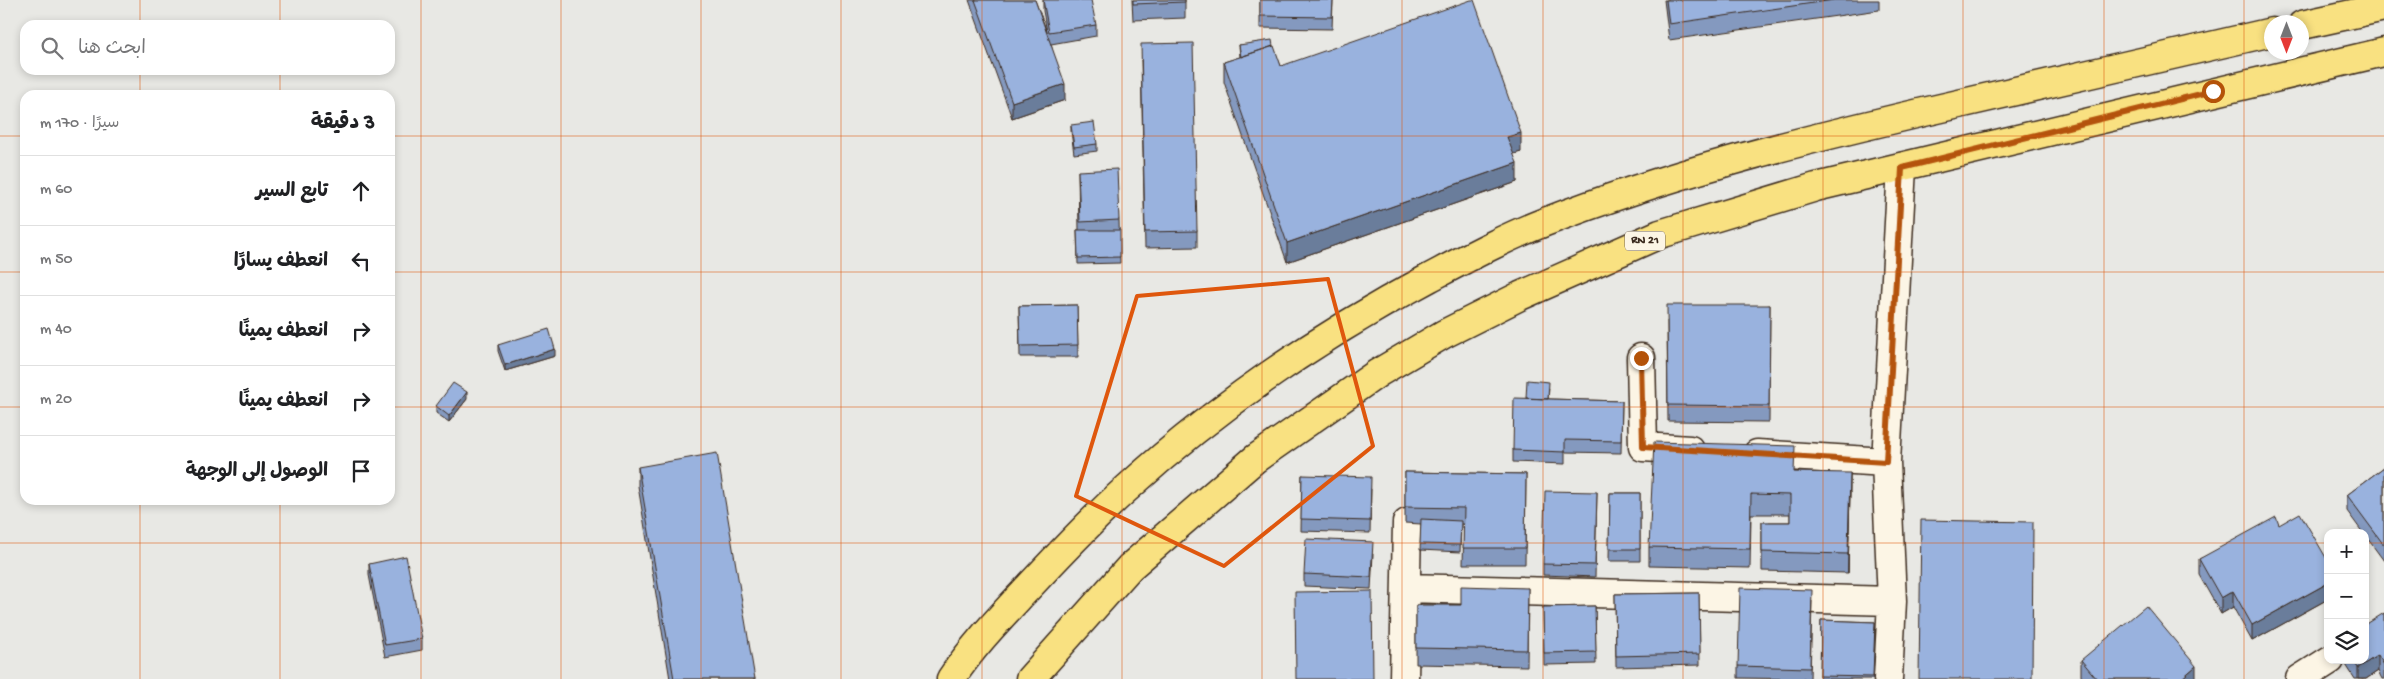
<!DOCTYPE html>
<html lang="ar">
<head>
<meta charset="utf-8">
<style>
	:root { --surface:#fff; --page:#f2f2f2; --text:#202124; --muted:#757577; --line:#e0e0e0 }
	body { margin:0; font-family:"Gochi Hand","Playpen Sans Arabic",sans-serif; background:var(--page); color:var(--text); direction:rtl }
	.controls { position:absolute; right:15px; bottom:15px; display:grid; overflow:hidden; border-radius:10px; box-shadow:0 2px 8px #0003 }
	.controls button { width:45px; height:45px; display:grid; place-items:center; padding:0; border:0; border-bottom:1px solid var(--line); background:var(--surface); color:var(--text); font:25px sans-serif }
	.compass { position:absolute; left:2264px; top:15px; width:45px; height:45px; border-radius:50%; background:var(--surface); box-shadow:0 2px 8px #0003; rotate:180deg }
	.stop { position:absolute; width:15px; height:15px; margin:-11px; border:4px solid #b45309; border-radius:50%; background:#fff }
	.stop.end { background:#b45309; border-color:#fff; box-shadow:0 1px 5px #0008 }
	.list { margin:0; padding:0; list-style:none }
	h2 { display:flex; justify-content:space-between; align-items:center; height:65px; margin:0; padding:0 20px; font-size:21px }
	h2 small { font-size:16px; font-weight:400; color:var(--muted) }
	.list li { display:grid; grid-template-columns:32px 1fr auto; gap:15px; align-items:center; box-sizing:border-box; height:70px; padding:0 20px; border-top:1px solid var(--line) }
	.list b { display:block; font-size:19px; white-space:nowrap }
	.list em { font-size:16px; font-style:normal; color:var(--muted) }
	.icon { flex:none; width:28px; height:28px; fill:none; stroke:currentColor; stroke-width:2; stroke-linecap:round; stroke-linejoin:round }
	.map { position:relative; flex:none; width:2384px; height:679px; overflow:hidden; direction:ltr }
	.search { position:absolute; background:var(--surface); box-shadow:0 2px 8px #0003; left:20px; top:20px; width:375px; height:55px; display:flex; align-items:center; gap:12px; box-sizing:border-box; padding:0 18px; border-radius:15px; color:var(--muted); font-size:19px }
	.panel { position:absolute; background:var(--surface); box-shadow:0 2px 8px #0003; left:20px; top:90px; width:375px; height:415px; border-radius:15px; direction:rtl }
	.map>svg:first-child { display:block }
	.lines { fill:none; stroke-linecap:round; stroke-linejoin:round }
	.street-casing { stroke:#3b2a1e; stroke-width:31 }
	.primary-casing { stroke:#3b2a1e; stroke-width:31 }
	.street { stroke:#fcf5e5; stroke-width:28 }
	.primary { stroke:#f9e181; stroke-width:28 }
	.wall { fill:#8499bf; stroke:#3b2a1e }
	.shaded-wall { fill:#6b7d9b; stroke:#3b2a1e }
	.building { fill:#99b2de; stroke:#3b2a1e }
	.route { stroke:#b45309; stroke-width:6 }
	.marked { fill:none; stroke:#df570d; stroke-width:4; stroke-linejoin:round }
	.grid { fill:none; stroke:#df570d; stroke-width:1; stroke-opacity:0.55 }
	.labels { text-anchor:middle; dominant-baseline:central; stroke-width:4.5; stroke-linejoin:round; paint-order:stroke }
	.shield { fill:#fcf5e5; stroke:#75675a; stroke-width:1 }
	.shield-label { font-size:12px; font-weight:bold; fill:#3b2a1e }
</style>
</head>
<body>
<div class="map">
<svg width="2384" height="679" viewBox="0 0 2384 679">
	<rect width="100%" height="100%" fill="#e8e8e4"/>
	<filter id="ink" filterUnits="userSpaceOnUse"><feTurbulence type="fractalNoise" baseFrequency=".02" numOctaves="2"/><feDisplacementMap in="SourceGraphic" scale="10" xChannelSelector="R" yChannelSelector="G"/><feConvolveMatrix kernelMatrix="1 2 1 2 8 2 1 2 1" color-interpolation-filters="sRGB"/></filter>
	<g filter="url(#ink)">
		<g class="lines">
			<defs>
				<path id="street" d="M1641 358 1643 447 1690 450
					M1757 454 1886 462
					M1406 588 1892 601
					M1404 679 1407 523
					M1888 679 1892 601 1886 462 1902 167
					M2300 679 2330 660"/>
				<path id="primary" d="M2302 25 2384 7
					M951 679C972 647 998 620 1024 592 1057 557 1089 522 1125 490 1217 406 1320 336 1429 278 1467 258 1506 237 1545 222 1668 174 1796 142 1924 112 2040 85 2156 59 2272 32
					M1030 679 1130 567 1255 459 1378 373 1444 334 1520 296 1660 234 1816 187 2384 52"/>
			</defs>
			<use href="#street" class="street-casing"/>
			<use href="#primary" class="primary-casing"/>
			<use href="#street" class="street"/>
			<use href="#primary" class="primary"/>
		</g>
		<path class="wall" d="M969 0H1035L1047 32 1043 11V0L1096 25V36L1051 44 1065 100 1012 118Z
			M1132 0H1185V18L1133 20Z
			M1260 0H1333L1332 29 1260 28Z
			M1664 0H1879V10L1669 40Z
			M1239 45 1273 46 1281 66 1521 152 1513 154 1517 182 1287 262 1224 82V62L1240 57Z
			M1141 60 1197 231V247L1145 248Z
			M1071 125 1097 144V151L1074 154 1071 131Z
			M1078 171 1119 220 1120 263 1078 264 1077 230H1079Z
			M1077 305 1078 357H1020L1019 306Z
			M1770 305 1769 422 1668 421 1667 321Z
			M498 345 555 356 505 371 498 351Z
			M1549 388 1548 399 1622 401 1621 453 1565 452V464L1513 462V450L1526 399Z
			M467 399 449 422 436 413V406Z
			M638 467 755 679H670L638 486Z
			M2384 467V561L2365 535V533H2363L2347 511V495Z
			M1405 472 1526 474 1525 564H1463L1464 524H1461L1460 552 1420 550 1421 524 1405 523Z
			M1795 472 1850 492 1848 573 1762 571V522H1790V514H1751L1750 568 1649 566V547Z
			M1302 475 1371 489 1370 533 1301 531Z
			M1597 492 1595 577 1543 575V564Z
			M1610 493H1640V561H1609Z
			M2279 525 2328 561V599L2252 641 2233 607 2221 614 2199 575V559Z
			M1373 554 1371 589 1304 586V574Z
			M369 564 422 639V650L385 657 369 575Z
			M1528 588 1527 666 1416 664V605H1461Z
			M1699 593 1700 665 1616 667 1615 594Z
			M1812 601 1810 679 1738 678V666Z
			M1595 606 1596 664 1544 665 1543 607Z
			M2384 613V679H2382L2378 671 2366 679H2355L2343 660H2365Z
			M1821 620 1875 622 1873 679H1820Z
			M2081 660 2196 679H2084L2081 676Z"/>
		<path class="shaded-wall" d="M1065 84V100L1012 118V102Z
			M1521 133V152L1507 156V137Z
			M1517 163V182L1287 262V243Z
			M555 349V356L505 371V365Z
			M467 392V399L449 422V416Z
			M1850 473V492L1848 573V554Z
			M2328 583V599L2252 641V625Z
			M2233 591V607L2221 614V598Z
			M2378 655V671L2366 679H2358V668Z
			M2196 666V679H2181Z"/>
		<path class="building" d="M975 0H1035L1065 84 1012 102Z
			M1043 0H1091L1096 25 1049 32Z
			M1133 0H1185V2L1133 4Z
			M1260 0H1333L1332 17 1260 16Z
			M1471 0H1474L1521 133 1507 137 1517 163 1287 243 1224 62 1274 46 1281 66Z
			M1666 0H1834L1669 24Z
			M1272 40 1273 46 1241 57 1239 45Z
			M1193 43 1197 231 1145 232 1141 44Z
			M1094 122 1097 144 1074 147 1071 125Z
			M1117 169 1119 220 1080 222 1078 171Z
			M1077 230H1120V257L1078 258Z
			M1077 305 1078 345 1020 346 1019 306Z
			M1667 305H1770L1769 406 1668 405Z
			M549 329 555 349 505 365 498 345Z
			M1527 380 1549 382 1548 399 1526 398Z
			M453 383 467 392 449 416 436 406Z
			M1514 398 1622 401 1621 441 1565 440V452L1513 450Z
			M1654 442 1795 446 1794 472 1850 473 1848 554 1762 552V522H1790V495L1751 494 1750 549 1649 547Z
			M717 453 755 679H674L638 467Z
			M2384 467V545L2347 495Z
			M1405 472 1526 474 1525 548H1463L1464 508 1405 507Z
			M1302 475 1371 477 1370 521 1301 519Z
			M1545 491 1597 492 1595 565 1543 564Z
			M1610 493H1640V549H1609Z
			M2300 513 2328 561V583L2252 625 2233 591 2221 598 2199 559 2276 517 2279 525Z
			M1421 519 1461 521 1460 545 1420 544Z
			M1921 520 2033 522 2032 679H1919Z
			M1306 539 1373 542 1371 577 1304 574Z
			M406 556 422 639 385 645 369 564Z
			M1461 586 1528 588 1527 650 1416 648V605H1461Z
			M1740 588 1812 590 1810 668 1738 666Z
			M1372 591 1373 679H1296L1295 592Z
			M1699 593 1700 654 1616 656 1615 594Z
			M1595 606 1596 652 1544 653 1543 607Z
			M2146 606 2196 666 2181 679H2097L2081 660Z
			M2384 613V665L2378 655 2358 668 2353 660H2365V625Z
			M1821 620 1875 622 1873 677 1820 676Z"/>
	</g>
	<g class="lines" filter="url(#ink)">
		<path class="route" d="M1641 358 1643 447 1886 462 1902 168 2213 91"/>
	</g>
	<path class="marked" d="M1328 279 1373 446 1224 566 1076 496 1137 296Z"/>
	<path class="grid" d="M140 0V25M280 0V25M421 0V679M561 0V679M701 0V679M841 0V679M982 0V679M1122 0V679M1262 0V679M1402 0V679M1543 0V679M1683 0V679M1823 0V679M1963 0V679M2104 0V679M2244 0V679M140 70V95M280 70V95M0 136H25M390 136H2384M0 272H25M390 272H2384M0 407H25M390 407H2384M140 500V679M280 500V679M0 543H2328M2365 543H2384"/>
	<g class="labels">
		<rect class="shield" x="1625" y="231.5" width="40" height="19" rx="4"/>
		<g class="shield-label">
			<text x="1645" y="241">RN 21</text>
		</g>
	</g>
</svg>
<div class="controls">
<button>+</button>
<button>−</button>
<button><svg class="icon" aria-label="layers" viewBox="0 0 24 24"><path d="M12 4l9 5-9 5-9-5zM3 14l9 5 9-5"/></svg></button>
</div>
<svg class="compass" viewBox="-18 -18 36 36"><path d="M0-13l5 13h-10z" fill="#e53935"/><path d="M0 13l5-13h-10z" fill="#757577"/></svg>
<div class="stop" style="left:2213px;top:91px"></div>
<div class="stop end" style="left:1641px;top:358px"></div>
<div class="search"><svg class="icon" aria-label="search" viewBox="0 0 24 24"><circle cx="10" cy="10" r="6"/><path d="M15 15l6 6"/></svg>ابحث هنا</div>
<section class="panel">
<h2>3 دقيقة<small>سيرًا · 170 m</small></h2>
<ul class="list">
<li><svg class="icon" aria-label="ahead" viewBox="0 0 24 24"><path d="M12 20V5M6 11l6-6 6 6"/></svg><div><b>تابع السير</b></div><em>60 m</em></li>
<li><svg class="icon" aria-label="left" viewBox="0 0 24 24"><path d="M17 20v-9H6M10 6l-5 5 5 5"/></svg><div><b>انعطف يسارًا</b></div><em>50 m</em></li>
<li><svg class="icon" aria-label="right" viewBox="0 0 24 24"><path d="M7 20v-9h11M14 6l5 5-5 5"/></svg><div><b>انعطف يمينًا</b></div><em>40 m</em></li>
<li><svg class="icon" aria-label="right" viewBox="0 0 24 24"><path d="M7 20v-9h11M14 6l5 5-5 5"/></svg><div><b>انعطف يمينًا</b></div><em>20 m</em></li>
<li><svg class="icon" aria-label="arrive" viewBox="0 0 24 24"><path d="M6 21V4h12l-3 4 3 4H6"/></svg><div><b>الوصول إلى الوجهة</b></div></li>
</ul>
</section>
</div>
</body>
</html>
